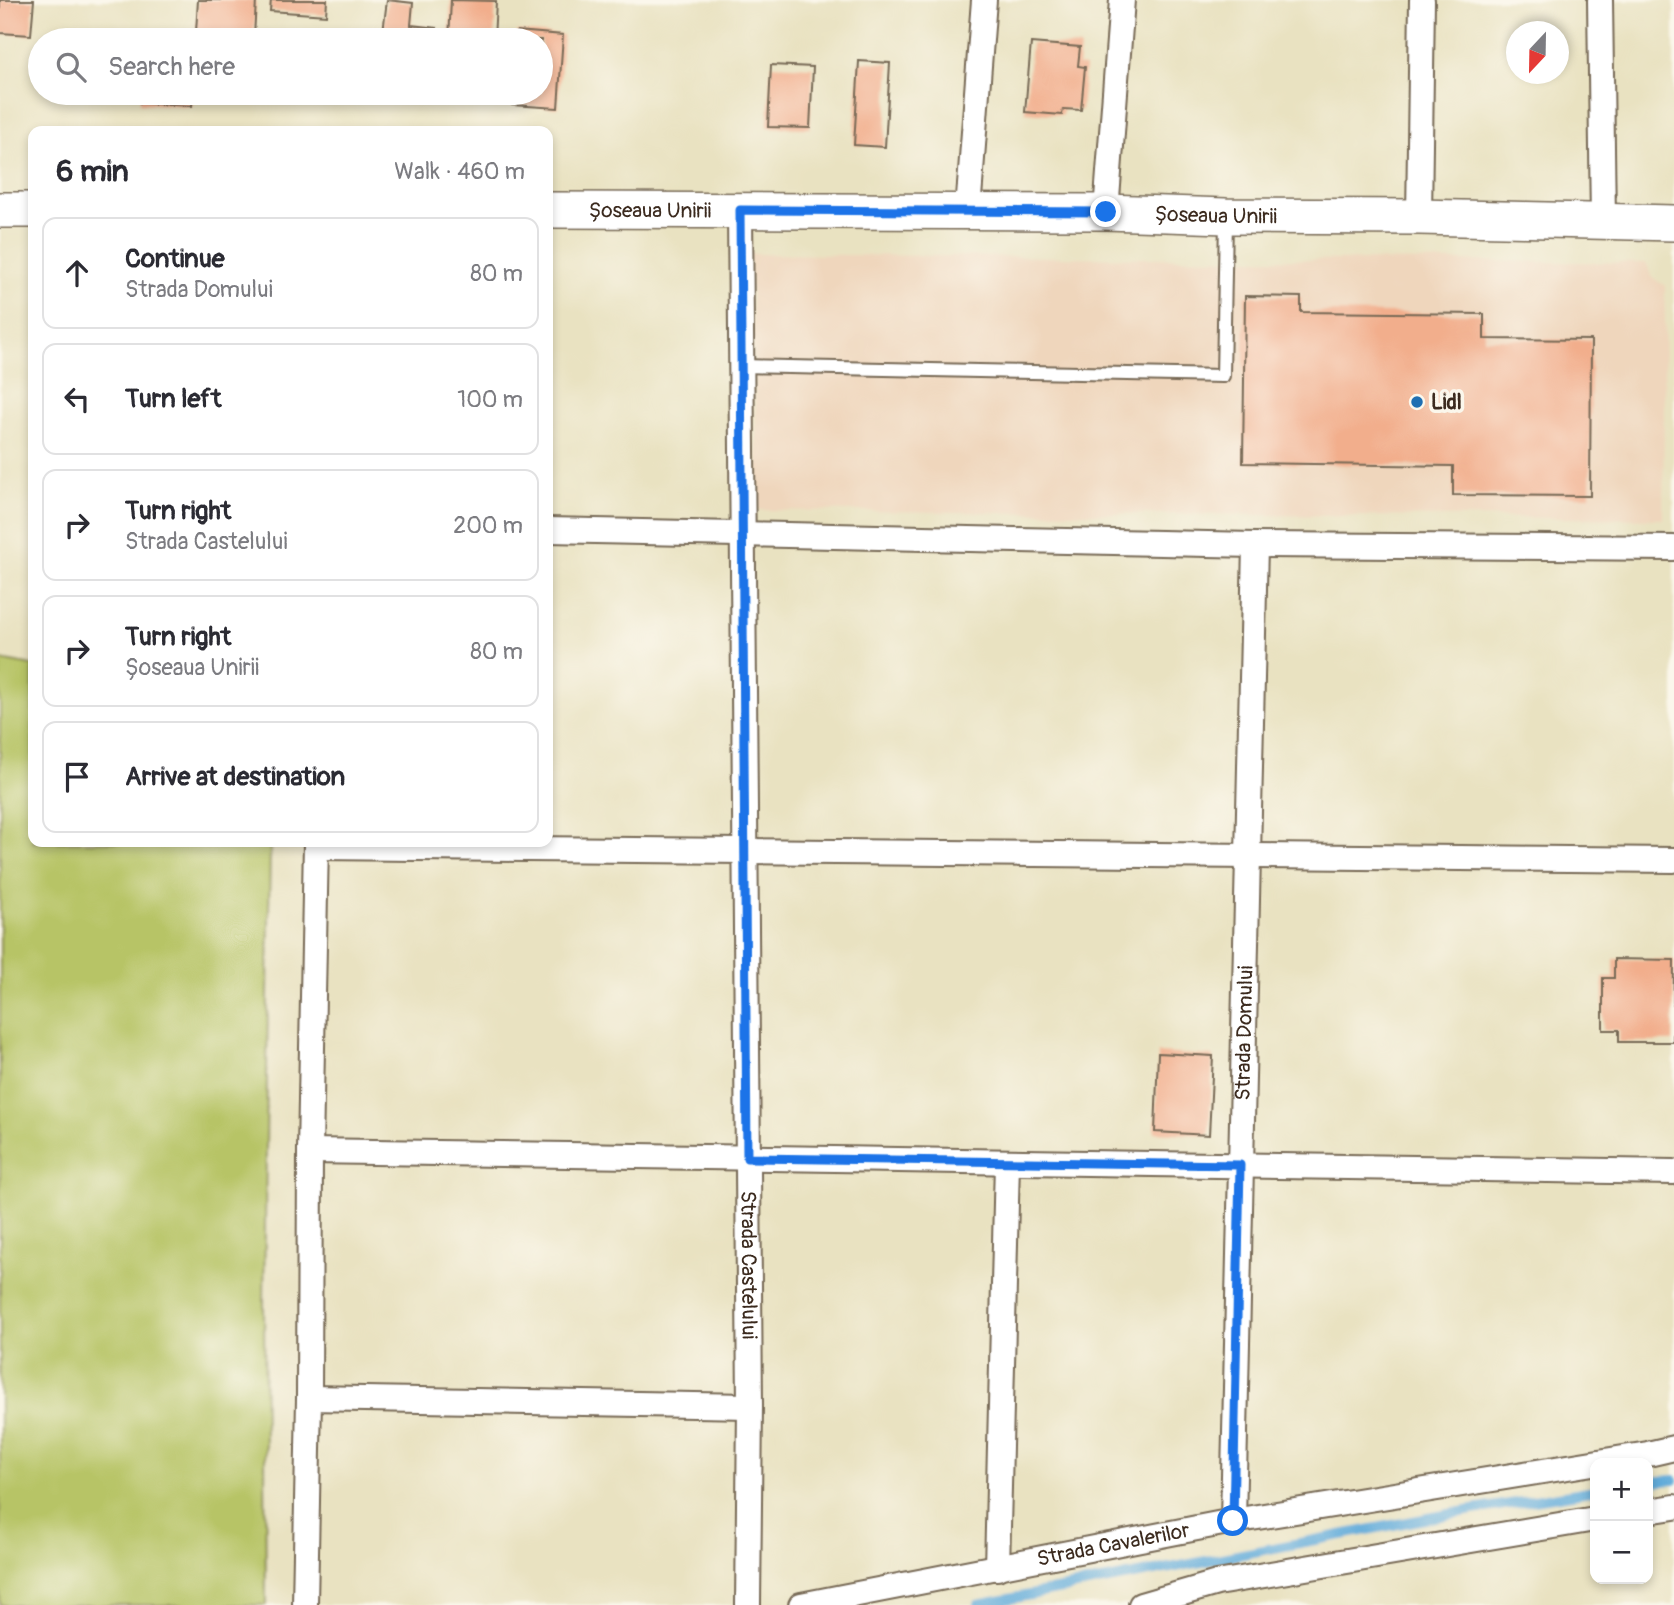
<!DOCTYPE html>
<html lang="en">
<head>
<meta charset="utf-8">
<style>
	:root { --surface:#fff; --page:#f2f2f3; --text:#2b2b33; --muted:#7c7c81; --line:#e1e1e2 }
	body { margin:0; font-family:Pangolin,sans-serif; background:var(--page); color:var(--text) }
	.controls { position:absolute; right:21px; bottom:21px; display:grid; overflow:hidden; border-radius:14px; box-shadow:0 4px 10px #0003 }
	.controls button { width:63px; height:63px; display:grid; place-items:center; padding:0; border:0; border-bottom:2px solid var(--line); background:var(--surface); color:var(--text); font:35px sans-serif }
	.compass { position:absolute; left:1506px; top:21px; width:63px; height:63px; border-radius:50%; background:var(--surface); box-shadow:0 4px 10px #0003; rotate:202deg }
	.stop { position:absolute; width:21px; height:21px; margin:-16px; border:5px solid #1a73e8; border-radius:50%; background:#fff }
	.stop.end { background:#1a73e8; border-color:#fff; box-shadow:0 2px 7px #0008 }
	.list { margin:0; padding:0; list-style:none }
	h2 { display:flex; justify-content:space-between; align-items:center; height:91px; margin:0; padding:0 28px; font-size:30px }
	h2 small { font-size:23px; font-weight:400; color:var(--muted) }
	.list li { display:grid; grid-template-columns:46px 1fr auto; gap:21px; align-items:center; box-sizing:border-box; height:112px; margin:0 14px 14px; padding:0 14px; border:2px solid var(--line); border-radius:14px }
	.list b { display:block; font-size:26px; white-space:nowrap }
	.list p { margin:0; font-size:23px; white-space:nowrap; color:var(--muted) }
	.list em { font-size:23px; font-style:normal; color:var(--muted) }
	.icon { flex:none; width:38px; height:38px; fill:none; stroke:currentColor; stroke-width:2; stroke-linecap:round; stroke-linejoin:round }
	.map { position:relative; flex:none; width:1674px; height:1605px; overflow:hidden }
	.search { position:absolute; background:var(--surface); box-shadow:0 4px 10px #0003; left:28px; top:28px; width:525px; height:77px; display:flex; align-items:center; gap:18px; box-sizing:border-box; padding:0 24px; border-radius:38px; color:var(--muted); font-size:26px }
	.panel { position:absolute; background:var(--surface); box-shadow:0 4px 10px #0003; left:28px; top:126px; width:525px; height:721px; border-radius:14px }
	.map>svg:first-child { display:block }
	.built { fill:#efd6bc }
	.green { fill:#b7c466; stroke:#797742; stroke-width:2 }
	.lines { fill:none; stroke-linecap:round; stroke-linejoin:round }
	.stream { stroke:#62acda; stroke-width:10 }
	.building { fill:#f2ae8c }
	.lane-casing { stroke:#786a57; stroke-width:16 }
	.street-casing { stroke:#786a57; stroke-width:28 }
	.secondary-casing { stroke:#786a57; stroke-width:38 }
	.lane { stroke:#fff; stroke-width:12 }
	.street { stroke:#fff; stroke-width:24 }
	.secondary { stroke:#fff; stroke-width:35 }
	.route { stroke:#1a73e8; stroke-width:9 }
	.poi-dot { fill:#1f6fb2; stroke:#fbf7ec; stroke-width:2.5 }
	.labels { text-anchor:middle; dominant-baseline:central; stroke-width:7; stroke-linejoin:round; paint-order:stroke }
	.street-label { font-size:21px; fill:#3b2a1e; stroke:#fbf7ec }
	.poi-label { font-size:21px; font-weight:bold; fill:#3b2a1e; stroke:#fbf7ec; text-anchor:start }
</style>
</head>
<body>
<div class="map">
<svg width="1674" height="1605" viewBox="0 0 1674 1605">
	<rect width="100%" height="100%" fill="#fbf7ec"/>
	<filter id="ink" filterUnits="userSpaceOnUse"><feTurbulence type="fractalNoise" baseFrequency=".0143" numOctaves="2"/><feDisplacementMap in="SourceGraphic" scale="14" xChannelSelector="R" yChannelSelector="G"/><feConvolveMatrix kernelMatrix="1 2 1 2 8 2 1 2 1" color-interpolation-filters="sRGB"/></filter>
	<filter id="wash" filterUnits="userSpaceOnUse"><feTurbulence type="fractalNoise" baseFrequency=".00686" numOctaves="4" result="noise"/><feDisplacementMap in="SourceGraphic" scale="28" xChannelSelector="R" yChannelSelector="G"/><feGaussianBlur stdDeviation="1.57" result="paint"/><feColorMatrix in="noise" values="0 0 0 0 0 0 0 0 0 0 0 0 0 0 0 0 0 1.4 0 .05"/><feComposite in="paint" operator="in"/></filter>
	<g filter="url(#wash)">
		<rect width="100%" height="100%" fill="#e9e2c1"/>
		<path class="built" d="M750 254 1646 263 1653 278 1665 286 1663 519 759 510Z"/>
		<path class="green" d="M0 660 33 666V842H270L264 1302 266 1605H0Z"/>
		<g class="lines">
			<path class="stream" d="M1648 1482 1674 1480
				M978 1605 1455 1513 1595 1490"/>
		</g>
		<g id="blocks">
			<path class="building" d="M0 0H34L31 35 0 33Z
				M198 0H256L254 37 196 32Z
				M271 0H327L326 15 270 11Z
				M387 0 413 3 411 25 437 28 436 40H382Z
				M451 0 496 1 494 40H449Z
				M517 31 563 35 558 108 512 105 513 93H541V40H517Z
				M325 32 368 35V40H324Z
				M1031 43 1080 47 1078 66 1085 67 1081 110 1063 109 1062 115 1025 112Z
				M859 61 890 63 885 147 854 145Z
				M771 65 813 67 810 128 768 127Z
				M140 93H193L192 106 140 103Z
				M1245 296 1301 297V312L1484 314V339L1591 340 1590 496 1453 495V466L1243 463Z
				M1614 959 1674 960 1673 1042H1619V1030H1603V978H1614Z
				M1158 1053 1213 1056 1209 1135 1155 1132Z"/>
		</g>
	</g>
	<g filter="url(#ink)">
		<use href="#blocks" fill-opacity="0" stroke="#786a57" stroke-width="2"/>
		<g class="lines">
			<defs>
				<path id="lane" d="M741 366 1223 376 1226 220"/>
				<g id="street">
					<path d="M1600 0 1603 221"/>
					<path id="s1" d="M740 210 750 1406 748 1605"/>
					<path d="M968 211 984 0"/>
					<path d="M1106 212 1122 0"/>
					<path d="M1419 217 1422 0"/>
					<path d="M548 530 1255 545 1674 548"/>
					<path d="M316 847 1674 860"/>
					<path d="M310 1151 1674 1172"/>
					<path d="M309 1398 750 1406"/>
					<path d="M1648 1511 1674 1507"/>
					<path id="s2" d="M1233 1521 1255 545"/>
					<path d="M997 1568 1007 1162"/>
					<path d="M305 1605 309 1398 310 1151 316 842"/>
					<path id="s3" d="M801 1605 1233 1521 1648 1454 1674 1448"/>
					<path d="M1141 1605 1217 1583 1595 1519"/>
				</g>
				<g id="secondary">
					<path d="M0 210H33"/>
					<path id="s4" d="M548 210 1106 212 1226 216 1419 217 1674 223"/>
				</g>
			</defs>
			<use href="#lane" class="lane-casing"/>
			<use href="#street" class="street-casing"/>
			<use href="#secondary" class="secondary-casing"/>
			<use href="#lane" class="lane"/>
			<use href="#street" class="street"/>
			<use href="#secondary" class="secondary"/>
		</g>
	</g>
	<g class="lines" filter="url(#ink)">
		<path class="route" d="M1106 212 740 210 747 1158 1240 1165 1233 1521"/>
	</g>
	<circle class="poi-dot" cx="1417" cy="402" r="7"/>
	<g class="labels">
		<g class="street-label">
			<text stroke="none"><textPath href="#s4" startOffset="102">Șoseaua Unirii</textPath></text>
			<text stroke="none"><textPath href="#s4" startOffset="668">Șoseaua Unirii</textPath></text>
			<text stroke="none"><textPath href="#s2" startOffset="488">Strada Domului</textPath></text>
			<text stroke="none"><textPath href="#s1" startOffset="1055">Strada Castelului</textPath></text>
			<text stroke="none"><textPath href="#s3" startOffset="318">Strada Cavalerilor</textPath></text>
		</g>
		<g class="poi-label">
			<text x="1431" y="402">Lidl</text>
		</g>
	</g>
</svg>
<div class="controls">
<button>+</button>
<button>−</button>
</div>
<svg class="compass" viewBox="-18 -18 36 36"><path d="M0-13l5 13h-10z" fill="#e53935"/><path d="M0 13l5-13h-10z" fill="#7c7c81"/></svg>
<div class="stop" style="left:1233px;top:1521px"></div>
<div class="stop end" style="left:1106px;top:212px"></div>
<div class="search"><svg class="icon" aria-label="search" viewBox="0 0 24 24"><circle cx="10" cy="10" r="6"/><path d="M15 15l6 6"/></svg>Search here</div>
<section class="panel">
<h2>6 min<small>Walk · 460 m</small></h2>
<ul class="list">
<li><svg class="icon" aria-label="ahead" viewBox="0 0 24 24"><path d="M12 20V5M6 11l6-6 6 6"/></svg><div><b>Continue</b><p>Strada Domului</p></div><em>80 m</em></li>
<li><svg class="icon" aria-label="left" viewBox="0 0 24 24"><path d="M17 20v-9H6M10 6l-5 5 5 5"/></svg><div><b>Turn left</b></div><em>100 m</em></li>
<li><svg class="icon" aria-label="right" viewBox="0 0 24 24"><path d="M7 20v-9h11M14 6l5 5-5 5"/></svg><div><b>Turn right</b><p>Strada Castelului</p></div><em>200 m</em></li>
<li><svg class="icon" aria-label="right" viewBox="0 0 24 24"><path d="M7 20v-9h11M14 6l5 5-5 5"/></svg><div><b>Turn right</b><p>Șoseaua Unirii</p></div><em>80 m</em></li>
<li><svg class="icon" aria-label="arrive" viewBox="0 0 24 24"><path d="M6 21V4h12l-3 4 3 4H6"/></svg><div><b>Arrive at destination</b></div></li>
</ul>
</section>
</div>
</body>
</html>
